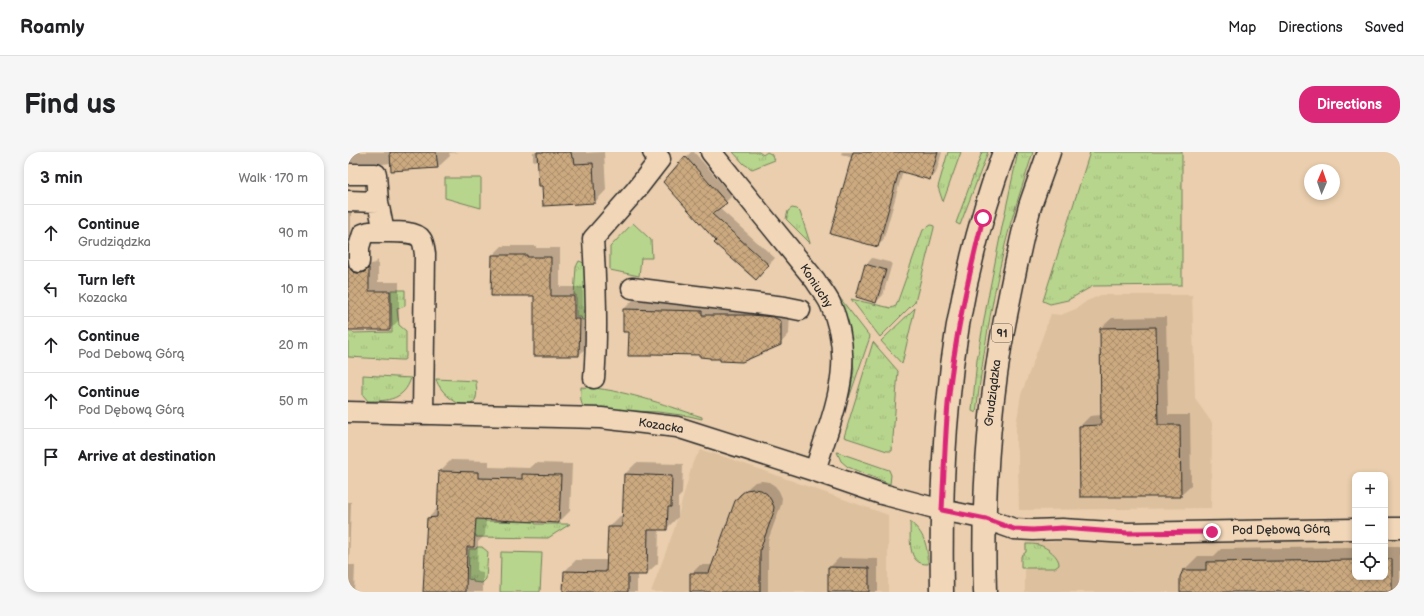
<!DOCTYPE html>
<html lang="en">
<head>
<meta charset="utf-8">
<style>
	:root { --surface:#fff; --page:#f6f6f6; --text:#202124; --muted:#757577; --line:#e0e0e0; --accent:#db2777 }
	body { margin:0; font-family:"Balsamiq Sans",sans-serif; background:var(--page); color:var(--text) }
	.controls { position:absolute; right:12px; bottom:12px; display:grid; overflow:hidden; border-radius:8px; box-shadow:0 2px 6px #0003 }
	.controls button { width:36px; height:36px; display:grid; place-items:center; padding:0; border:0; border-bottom:1px solid var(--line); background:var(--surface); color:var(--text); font:20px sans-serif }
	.compass { position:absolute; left:956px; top:12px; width:36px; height:36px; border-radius:50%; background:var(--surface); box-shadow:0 2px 6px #0003; rotate:2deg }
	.stop { position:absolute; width:12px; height:12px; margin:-9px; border:3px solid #db2777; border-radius:50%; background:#fff }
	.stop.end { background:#db2777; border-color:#fff; box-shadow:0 1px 4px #0008 }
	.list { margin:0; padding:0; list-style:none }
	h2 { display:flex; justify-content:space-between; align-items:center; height:52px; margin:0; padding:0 16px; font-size:17px }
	h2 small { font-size:13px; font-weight:400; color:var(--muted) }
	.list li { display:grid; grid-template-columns:26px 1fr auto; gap:12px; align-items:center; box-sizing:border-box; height:56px; padding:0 16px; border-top:1px solid var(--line) }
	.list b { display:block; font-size:15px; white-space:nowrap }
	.list p { margin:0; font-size:13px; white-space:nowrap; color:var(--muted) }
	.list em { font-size:13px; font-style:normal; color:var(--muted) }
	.icon { flex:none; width:22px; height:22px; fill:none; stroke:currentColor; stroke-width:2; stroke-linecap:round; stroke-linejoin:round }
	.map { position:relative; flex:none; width:1052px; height:440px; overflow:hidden; border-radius:16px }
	header { display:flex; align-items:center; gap:24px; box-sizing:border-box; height:56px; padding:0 20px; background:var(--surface); border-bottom:1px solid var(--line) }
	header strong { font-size:19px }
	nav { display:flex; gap:22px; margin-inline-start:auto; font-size:14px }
	.intro { display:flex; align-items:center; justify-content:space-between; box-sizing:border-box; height:96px; padding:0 24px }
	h1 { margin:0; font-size:28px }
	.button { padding:10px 18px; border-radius:16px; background:var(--accent); color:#fff; font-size:14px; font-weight:700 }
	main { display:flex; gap:24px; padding:0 24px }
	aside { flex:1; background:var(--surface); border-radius:16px; box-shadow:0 2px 6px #0003 }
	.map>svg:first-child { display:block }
	.built { fill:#ddc09e }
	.grass { fill:url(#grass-tufts); stroke:#72805c }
	.green { fill:#b8d58d; stroke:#72805c }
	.shadow { fill:#0003 }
	.building { fill:url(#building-cross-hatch); stroke:#2b2b2b }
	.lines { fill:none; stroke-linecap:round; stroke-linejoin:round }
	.minor-casing { stroke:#2b2b2b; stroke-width:23 }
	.primary-casing { stroke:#2b2b2b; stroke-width:25 }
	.minor { stroke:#f1d6b8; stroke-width:20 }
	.primary { stroke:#f1d6b8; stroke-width:22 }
	.route { stroke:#db2777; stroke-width:5 }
	.labels { text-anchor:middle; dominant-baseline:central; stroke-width:3; stroke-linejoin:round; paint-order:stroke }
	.shield { fill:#f1d6b8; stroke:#665e55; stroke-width:1 }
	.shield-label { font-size:11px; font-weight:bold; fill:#2b2b2b }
	.street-label { font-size:12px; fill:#2b2b2b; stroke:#f1d6b8 }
</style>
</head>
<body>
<header>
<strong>Roamly</strong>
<nav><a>Map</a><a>Directions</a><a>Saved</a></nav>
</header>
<div class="intro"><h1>Find us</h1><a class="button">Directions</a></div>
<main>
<aside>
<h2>3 min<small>Walk · 170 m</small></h2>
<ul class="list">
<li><svg class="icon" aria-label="ahead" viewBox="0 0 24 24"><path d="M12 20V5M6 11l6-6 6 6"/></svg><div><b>Continue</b><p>Grudziądzka</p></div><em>90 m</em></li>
<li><svg class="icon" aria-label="left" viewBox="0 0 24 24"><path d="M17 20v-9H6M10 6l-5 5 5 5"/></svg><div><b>Turn left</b><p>Kozacka</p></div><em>10 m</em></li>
<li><svg class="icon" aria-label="ahead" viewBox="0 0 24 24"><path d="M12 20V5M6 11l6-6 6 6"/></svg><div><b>Continue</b><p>Pod Debową Górą</p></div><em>20 m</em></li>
<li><svg class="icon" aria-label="ahead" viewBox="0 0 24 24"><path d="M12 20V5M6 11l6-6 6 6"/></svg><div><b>Continue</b><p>Pod Dębową Górą</p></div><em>50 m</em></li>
<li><svg class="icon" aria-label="arrive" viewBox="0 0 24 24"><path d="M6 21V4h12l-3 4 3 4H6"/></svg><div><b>Arrive at destination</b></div></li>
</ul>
</aside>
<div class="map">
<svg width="1052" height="440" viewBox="0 0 1052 440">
	<defs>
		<pattern id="grass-tufts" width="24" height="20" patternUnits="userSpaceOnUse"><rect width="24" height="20" fill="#b8d58d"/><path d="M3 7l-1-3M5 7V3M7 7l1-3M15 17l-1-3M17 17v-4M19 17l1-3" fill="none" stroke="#9eb77a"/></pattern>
		<pattern id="building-cross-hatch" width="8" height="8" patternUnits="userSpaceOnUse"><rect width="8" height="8" fill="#ccaa80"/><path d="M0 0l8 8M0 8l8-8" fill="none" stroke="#a68b69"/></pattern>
	</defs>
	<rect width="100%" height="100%" fill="#eacead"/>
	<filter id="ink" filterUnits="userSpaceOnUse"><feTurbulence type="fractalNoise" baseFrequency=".025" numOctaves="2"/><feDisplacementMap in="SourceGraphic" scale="8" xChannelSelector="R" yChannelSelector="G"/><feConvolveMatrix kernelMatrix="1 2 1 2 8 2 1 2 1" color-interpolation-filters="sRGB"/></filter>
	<g filter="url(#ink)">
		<path class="built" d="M753 143H844L847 247 864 271 863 356 671 358 670 304 668 294V274L673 243 703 162 713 163 728 157 739 149Z
			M353 298 377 305 540 363V440H303L326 378 345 310Z
			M1052 372V440H677V391L1007 375V425H1037V373Z"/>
		<path class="grass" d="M385 0H411L415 3 419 0 423 2 427 8 404 17 396 12Z
			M600 0H613L595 50 590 35Z
			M634 0H640L612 73 608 71Z
			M670 0H685C678 23 670 46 663 70 646 132 636 196 628 261L624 259 629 208 639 151 654 75Z
			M742 0H834V133L745 134 720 148 702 152 695 149Z
			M444 56 449 57 452 60 462 91 438 67 440 59Z
			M583 73 586 74V76L567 150 532 185 503 147 543 156 548 154 575 78Z
			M231 109 236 111 238 113 241 167 234 168 233 165H228V143H226L228 115Z
			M485 137 522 185 501 246 506 218 503 186 497 162Z
			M43 138H57V154L49 157 51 173 58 179V205L56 208H53L0 205V180H5V181L44 180Z
			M567 156 554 212 533 189Z
			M525 190 550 219 544 299H539L496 285Z
			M15 223 63 226C56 248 40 249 20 249L15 243Z
			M88 227 128 229C128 234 130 243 127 248 118 264 91 240 88 227Z
			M233 235C275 237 314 252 354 265V267L341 264 310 260 237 257C231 250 233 243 233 235Z
			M489 300 541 318 543 323 542 332 500 315 493 309Z
			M122 364 136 365 137 369 187 370V372H222L200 386 128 385V383H121Z
			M562 370C576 380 580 395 580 412 558 413 563 385 562 370Z
			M678 392C682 392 687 392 691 393 699 395 712 405 711 413L707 416H673V404L678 400Z
			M129 395H134L140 400 138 427 134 431 125 430V428L120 427 121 397H128Z"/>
		<path class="green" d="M97 26H133V56L97 46Z
			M285 71 303 88 304 106H293L291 124 262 118V95Z
			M153 400 194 401 192 440H152Z"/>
		<path class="shadow" d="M0 0H112L101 1 102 4 90 15 44 18 43 11 34 12 28 10H0Z
			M185 0H238V1L256 0 258 38 247 50 195 33 190 8 185 9Z
			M343 0H346L384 44 371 56 427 106 414 120 369 89 316 30Z
			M494 0H594L588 21 582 27 555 19 535 89 529 94 504 6 493 2Z
			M0 61H3V104L20 113 27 111 30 108V130H51V168L42 177H0Z
			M154 94H188V96H212V135H235V158H241L240 194 231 203 187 143 145 103Z
			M524 106 544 111 535 143 528 150 518 113Z
			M285 148 363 150 442 159 441 182 432 192 373 206 353 202 304 201 302 203 282 179 276 157Z
			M818 165 820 263H842L843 334 832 344H733L732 274 742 264 754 263 753 176 764 166Z
			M103 308 141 309V315L181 316 187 311 224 312 222 359 211 370 138 366 137 383 130 390 129 419 135 420V440H76L80 366 91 355 92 319Z
			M288 311 335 312 334 342 330 346V365L318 377H311L310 411 298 422H289V440H216L217 419 228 408H260L261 375 272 364H276L277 322Z
			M414 329 421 330 427 334 431 339 434 346 433 353 420 388V440H343V422L352 413H365L392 343 407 330Z
			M0 350H3L1 413H7L6 440H0Z
			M1037 394H1052V440H833L836 418 850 404H866L873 397 1007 395V425H1037Z
			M491 406 530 407V440H481V416Z"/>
		<path class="building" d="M42 0H88L90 16 43 19Z
			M189 0H223L224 6H226L227 12 245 11 247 51 195 54 194 34H191Z
			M505 0H590L582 28 551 19 530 95 482 82Z
			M337 4 379 51 364 62 421 113 408 128 366 91 368 89 315 30Z
			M144 103H179V105H203V144H226V167H232L231 204H186V144H143Z
			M517 112 538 118 528 151 508 145Z
			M0 113 5 120 11 121 16 120 21 116V139H42V178H0Z
			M275 157 354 159V163H403L425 165 433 169V193L394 210 372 209V207H362V206L352 205V203L303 202V204H280L281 180H275Z
			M808 175 810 273H832L833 345H732L731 274 753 273 752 176Z
			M91 319 130 320V326L174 327V322L213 323 211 371 128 367 126 395H119L118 440H75L79 366 89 365Z
			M276 322 324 324 323 355H320L319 378H300L299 423H280V440H215L216 419 258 420 260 375H274Z
			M405 337 413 338 419 342 423 348 426 355 425 362 412 398V440H342V421H361L387 349 392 343 398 338Z
			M1037 407H1044V440H832V425L835 418H858V410L1007 408V425H1037Z
			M480 415 521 416V440H480Z"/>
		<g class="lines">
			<defs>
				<path id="minor" d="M363 0 467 128C472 136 478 143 482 151 510 212 484 261 467 319
					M0 22H28L30 50 36 80C45 80 68 79 73 87 76 91 76 97 77 102L75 262
					M0 49 30 50
					M11 110V95L15 82 21 80H36
					M284 136 437 155 452 158
					M246 226C250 180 248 134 245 87L288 38 312 7 305 0
					M0 260 253 266 329 275 467 319 534 342 594 358 638 367 666 377 685 378 714 377 780 381 1007 377
					M1037 376H1052"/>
				<path id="primary" d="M594 440C593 378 594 314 600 252 607 167 627 80 656 0
					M637 440C634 339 641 241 662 143 668 113 674 83 682 54 688 36 695 18 701 0"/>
			</defs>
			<use href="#minor" class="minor-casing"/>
			<use href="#primary" class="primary-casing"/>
			<use href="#minor" class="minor"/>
			<use href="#primary" class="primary"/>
		</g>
	</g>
	<g class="lines" filter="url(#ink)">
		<path class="route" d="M635 66C620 127 606 188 600 252 597 287 596 323 594 358L638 367 666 377 685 378 714 376 780 381 864 380"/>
	</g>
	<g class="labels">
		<rect class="shield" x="644" y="172" width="20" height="18" rx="3"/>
		<g class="shield-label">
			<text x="654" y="181">91</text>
		</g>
		<g class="street-label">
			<text transform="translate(468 134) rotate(57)">Koniuchy</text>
			<text transform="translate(645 241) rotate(-83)">Grudziądzka</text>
			<text transform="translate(313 274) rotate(9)">Kozacka</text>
			<text transform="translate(933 378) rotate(-1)">Pod Dębową Górą</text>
		</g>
	</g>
</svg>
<div class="controls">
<button>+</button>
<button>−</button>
<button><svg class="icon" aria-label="locate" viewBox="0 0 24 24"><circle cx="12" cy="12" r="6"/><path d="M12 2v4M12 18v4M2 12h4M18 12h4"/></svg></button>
</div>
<svg class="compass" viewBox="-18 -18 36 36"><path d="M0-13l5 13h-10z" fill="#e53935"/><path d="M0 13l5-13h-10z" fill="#757577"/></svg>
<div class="stop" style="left:635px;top:66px"></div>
<div class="stop end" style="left:864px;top:380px"></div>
</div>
</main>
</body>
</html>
